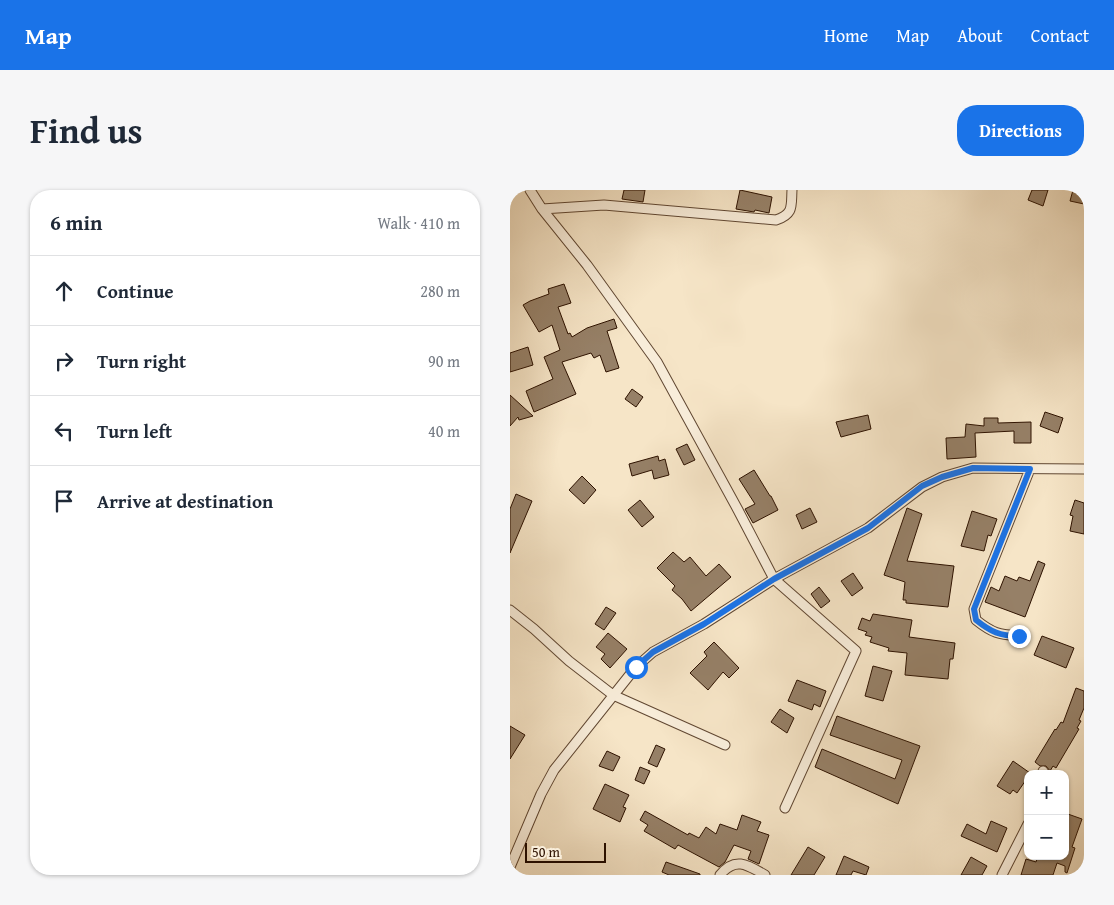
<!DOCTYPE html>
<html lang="en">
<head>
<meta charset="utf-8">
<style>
	:root { --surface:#fff; --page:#f6f6f7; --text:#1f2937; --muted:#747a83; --line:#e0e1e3; --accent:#1a73e8 }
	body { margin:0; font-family:"Gentium Book Plus",serif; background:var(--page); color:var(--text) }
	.controls { position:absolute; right:15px; bottom:15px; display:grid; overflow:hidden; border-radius:10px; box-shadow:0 1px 4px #0004 }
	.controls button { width:45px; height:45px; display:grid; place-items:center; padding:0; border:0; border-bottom:1px solid var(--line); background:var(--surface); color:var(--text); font:25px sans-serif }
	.scale { position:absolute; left:15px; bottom:12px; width:81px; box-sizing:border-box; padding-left:5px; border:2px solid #2e1200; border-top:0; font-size:14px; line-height:18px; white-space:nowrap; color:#2e1200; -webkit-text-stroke:4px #f9eedb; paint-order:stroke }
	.stop { position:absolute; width:15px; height:15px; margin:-11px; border:4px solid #1a73e8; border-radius:50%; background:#fff }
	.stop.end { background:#1a73e8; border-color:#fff; box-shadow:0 1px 5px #0008 }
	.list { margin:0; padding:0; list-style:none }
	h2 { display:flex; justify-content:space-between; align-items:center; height:65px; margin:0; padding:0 20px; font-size:21px }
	h2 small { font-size:16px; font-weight:400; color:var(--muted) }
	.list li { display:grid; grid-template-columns:32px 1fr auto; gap:15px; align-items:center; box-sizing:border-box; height:70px; padding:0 20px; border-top:1px solid var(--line) }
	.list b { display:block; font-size:19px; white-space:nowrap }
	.list em { font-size:16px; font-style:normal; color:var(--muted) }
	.icon { flex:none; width:28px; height:28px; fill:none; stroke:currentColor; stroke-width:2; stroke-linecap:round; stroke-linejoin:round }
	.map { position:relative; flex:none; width:574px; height:685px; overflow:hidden; border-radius:20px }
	header { display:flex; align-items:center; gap:30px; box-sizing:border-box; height:70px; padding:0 25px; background:var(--accent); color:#fff }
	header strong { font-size:24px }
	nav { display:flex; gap:28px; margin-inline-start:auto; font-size:18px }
	.intro { display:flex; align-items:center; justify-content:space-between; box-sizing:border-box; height:120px; padding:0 30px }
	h1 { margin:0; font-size:35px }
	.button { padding:12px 22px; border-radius:20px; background:var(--accent); color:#fff; font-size:18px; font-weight:700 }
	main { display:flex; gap:30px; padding:0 30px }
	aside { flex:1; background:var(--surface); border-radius:20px; box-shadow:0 1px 4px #0004 }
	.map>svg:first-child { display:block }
	.building { fill:#968067; stroke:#2e1200 }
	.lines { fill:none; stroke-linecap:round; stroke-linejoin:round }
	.street-casing { stroke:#604732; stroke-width:11 }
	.street { stroke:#f9eedb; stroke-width:9 }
	.route { stroke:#1a73e8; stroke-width:6 }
</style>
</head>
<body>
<header>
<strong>Map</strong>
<nav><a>Home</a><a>Map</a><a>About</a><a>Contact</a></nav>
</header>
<div class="intro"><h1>Find us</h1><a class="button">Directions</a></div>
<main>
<aside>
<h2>6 min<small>Walk · 410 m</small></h2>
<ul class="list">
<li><svg class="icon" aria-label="ahead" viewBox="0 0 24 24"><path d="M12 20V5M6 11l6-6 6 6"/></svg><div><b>Continue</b></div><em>280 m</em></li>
<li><svg class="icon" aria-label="right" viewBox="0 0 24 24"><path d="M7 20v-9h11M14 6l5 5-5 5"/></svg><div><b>Turn right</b></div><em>90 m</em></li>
<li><svg class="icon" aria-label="left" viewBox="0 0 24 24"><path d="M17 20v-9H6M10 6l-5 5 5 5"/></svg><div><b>Turn left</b></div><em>40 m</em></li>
<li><svg class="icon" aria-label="arrive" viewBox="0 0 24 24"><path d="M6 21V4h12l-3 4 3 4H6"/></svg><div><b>Arrive at destination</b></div></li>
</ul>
</aside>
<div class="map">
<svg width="574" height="685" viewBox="0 0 574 685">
	<rect width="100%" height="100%" fill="#f6e5c7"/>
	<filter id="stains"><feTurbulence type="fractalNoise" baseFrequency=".004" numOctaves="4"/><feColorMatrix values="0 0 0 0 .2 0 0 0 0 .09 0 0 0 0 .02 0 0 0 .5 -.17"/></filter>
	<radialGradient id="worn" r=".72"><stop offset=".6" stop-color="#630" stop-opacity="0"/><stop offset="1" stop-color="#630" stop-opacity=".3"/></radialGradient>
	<path class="building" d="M114 0H135L133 12 112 9Z
		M230 0 262 7 259 23 245 20 244 22 226 19Z
		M522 0H538L533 16 518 10Z
		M563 0H574V14L560 11Z
		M54 94 61 113 48 117 58 144 60 143 62 147 77 138 104 129 107 138 97 141 109 178 96 182 90 165 84 168 81 163 52 172 66 204 24 222 16 201 43 189 34 167 50 160 42 135 29 142 13 115 20 111 39 104 38 99Z
		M18 157 23 175 0 182V163Z
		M122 199 133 207 126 217 115 209Z
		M0 205 23 226 9 230 8 227 0 236Z
		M535 222 553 228 548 243 530 236Z
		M358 225 361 239 331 247 326 232Z
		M474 228H488V233L521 232V253H504V241L465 243 466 267 437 269 436 248 455 247 456 234 474 236Z
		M177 254 185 270 174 275 166 259Z
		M148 266 149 271 155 269 159 285 144 289 142 280 122 286 119 274Z
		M244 280 260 306H261L268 320 243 333 235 319 245 314 229 289Z
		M72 286 86 300 74 314 59 300Z
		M6 304 22 311 0 363V319Z
		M130 310 144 327 132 337 118 320Z
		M565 310 574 313V344L560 341 563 326 560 325Z
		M300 318 307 332 292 339 286 325Z
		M397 318 412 324 397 371 444 376 438 417 396 413V410H393L395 392 374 385Z
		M462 321 487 329 481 346 478 345 474 361 451 356Z
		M163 362 174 372 180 367 196 386 209 374 221 387 181 421 172 409 162 400 165 396 147 378Z
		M528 371 535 374 515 427 475 412 481 397 489 401 495 386 507 391 509 387 520 391Z
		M343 383 353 398 342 406 331 391Z
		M309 397 320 411 311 418 301 404Z
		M96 417 106 423 94 440 85 434Z
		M363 424 402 430 399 447 445 453 443 469H440L438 489 395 485 397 463 378 461 379 458 360 452 362 447 355 445 357 442 348 439 352 428 360 431Z
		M98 443 117 459 100 478 91 469 95 464 86 457Z
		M532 446 564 458 556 478 524 465Z
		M204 452 229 478 219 488 213 482 198 500 180 483 197 466 194 462Z
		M363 476 382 481 373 511 355 506Z
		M287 490 316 501 310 517 304 514 302 520 278 511Z
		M566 498 574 501V518L569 530 571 531 567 538 569 539 546 578 543 576 540 581 536 576H530L525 572 545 539 546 540 551 532 553 533Z
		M270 519 284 528 277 543 261 532Z
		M327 526 410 556 388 614 305 577 312 559 385 589 392 570 320 545Z
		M0 536 15 545 0 569Z
		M146 555 155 559 147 577 138 573Z
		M97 561 110 567 103 581 89 576Z
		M503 571 520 583 518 584V587L507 603 503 600 500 604 487 596Z
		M130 577 140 581 134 594 125 590Z
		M95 594 119 605 113 617 116 618 110 632 83 619Z
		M135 621 178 645 179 643 189 648 196 637 206 644 210 634 227 640 232 625 251 632 247 641 259 645 249 674 238 669 241 661 224 655 215 672 209 677 168 655 165 659 134 641 138 635 130 630Z
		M555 623 572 629 562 657 565 658 557 683 555 682V676L547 673 543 685H511L516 669 526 672 528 666H555Z
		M481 631 497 638 487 662 451 646 457 634 476 644Z
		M298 657 315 667 304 685H281Z
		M334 666 359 677 356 685 343 681 341 685H326Z
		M461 667 477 676 472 685H451Z
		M156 672 190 684V685H159L152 682Z"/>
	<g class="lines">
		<defs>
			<path id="street" d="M20 0 32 19 77 75 147 172 228 320 264 389 346 461 275 618
				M32 19 94 15 266 30C284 24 281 16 282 0
				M0 420 24 439 59 471 103 505 215 555
				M509 445C490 446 481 442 466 430L464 419 520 279
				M533 581 535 584
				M0 677 31 604 44 580 126 477 143 462 194 434 264 389 358 338 412 297 432 287 463 278 574 279
				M210 685C225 666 238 675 255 685
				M492 685 518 634"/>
		</defs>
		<use href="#street" class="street-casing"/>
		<use href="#street" class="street"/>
	</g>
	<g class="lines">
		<path class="route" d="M126 477 143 462 194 434 264 389 358 338 412 296 432 287 463 278 520 279 464 419 466 430C481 442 490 446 509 446"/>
	</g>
	<rect width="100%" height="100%" filter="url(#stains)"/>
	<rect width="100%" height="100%" fill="url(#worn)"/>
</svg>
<div class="controls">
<button>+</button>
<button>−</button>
</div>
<div class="scale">50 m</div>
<div class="stop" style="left:126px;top:477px"></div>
<div class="stop end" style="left:509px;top:446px"></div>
</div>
</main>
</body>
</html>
